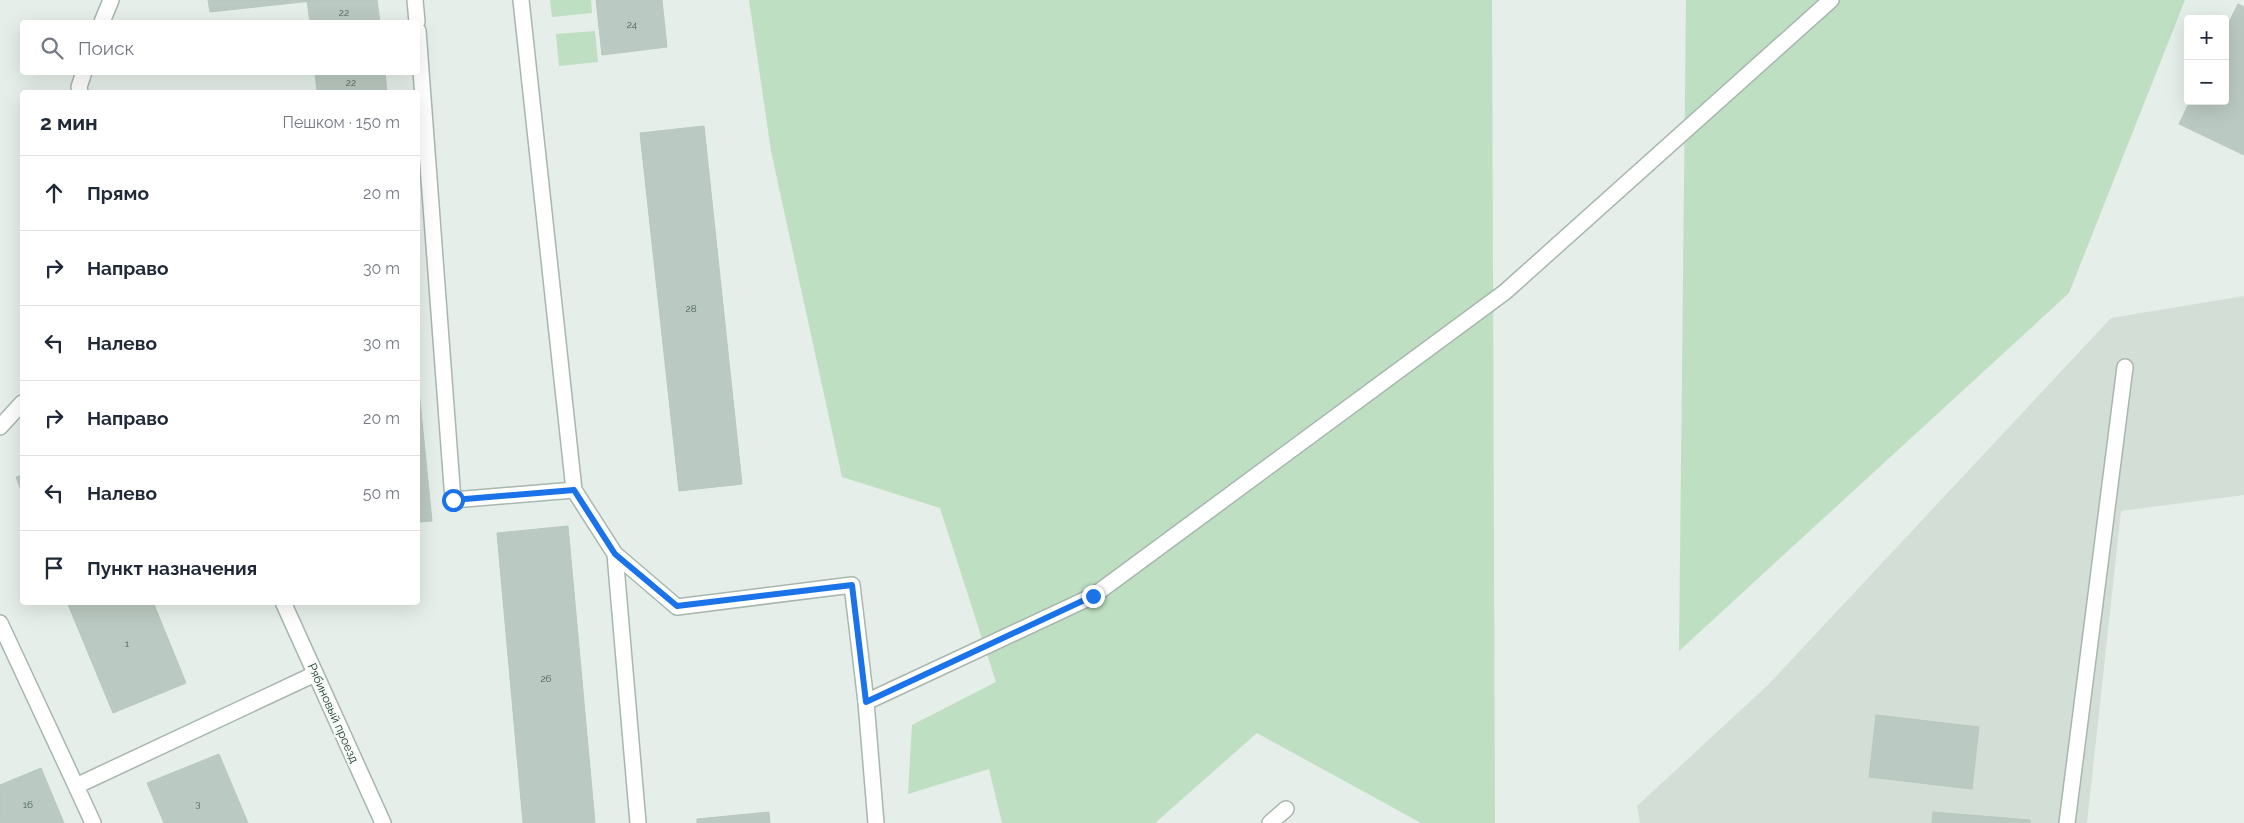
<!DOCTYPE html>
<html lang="ru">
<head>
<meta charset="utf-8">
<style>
	:root { --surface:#fff; --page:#f2f2f3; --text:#1f2937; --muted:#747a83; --line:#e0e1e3 }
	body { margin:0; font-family:Raleway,sans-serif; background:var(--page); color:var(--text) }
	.controls { position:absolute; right:15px; top:15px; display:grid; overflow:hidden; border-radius:5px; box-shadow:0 5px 20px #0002 }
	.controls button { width:45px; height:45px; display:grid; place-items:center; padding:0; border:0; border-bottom:1px solid var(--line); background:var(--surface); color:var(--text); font:25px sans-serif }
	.stop { position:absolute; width:15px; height:15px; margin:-11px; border:4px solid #1a73e8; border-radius:50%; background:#fff }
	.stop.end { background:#1a73e8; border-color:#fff; box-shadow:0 1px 5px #0008 }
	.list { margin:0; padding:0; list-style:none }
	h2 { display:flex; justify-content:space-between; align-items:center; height:65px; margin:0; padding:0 20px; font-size:21px }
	h2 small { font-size:16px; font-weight:400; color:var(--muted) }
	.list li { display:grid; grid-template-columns:32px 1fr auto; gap:15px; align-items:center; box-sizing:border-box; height:75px; padding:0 20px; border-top:1px solid var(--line) }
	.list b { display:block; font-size:19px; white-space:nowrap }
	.list em { font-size:16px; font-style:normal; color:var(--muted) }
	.icon { flex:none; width:28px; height:28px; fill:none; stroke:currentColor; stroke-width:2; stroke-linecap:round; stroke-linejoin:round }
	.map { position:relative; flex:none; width:2244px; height:823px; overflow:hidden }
	.search { position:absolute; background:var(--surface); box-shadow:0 5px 20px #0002; left:20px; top:20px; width:400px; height:55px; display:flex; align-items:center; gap:12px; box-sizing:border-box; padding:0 18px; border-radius:5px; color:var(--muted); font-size:19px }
	.panel { position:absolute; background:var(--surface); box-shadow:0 5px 20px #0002; left:20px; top:90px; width:400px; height:515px; border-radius:5px }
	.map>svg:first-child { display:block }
	.built { fill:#d3ded7 }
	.green { fill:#bedfc1 }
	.building { fill:#bac9c1; stroke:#b7c8be }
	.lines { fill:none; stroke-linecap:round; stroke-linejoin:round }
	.service-casing { stroke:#a7b7ae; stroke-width:18 }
	.minor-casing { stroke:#a7b7ae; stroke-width:18 }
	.service { stroke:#fff; stroke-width:15 }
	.minor { stroke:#fff; stroke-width:15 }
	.route { stroke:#1a73e8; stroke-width:6 }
	.labels { text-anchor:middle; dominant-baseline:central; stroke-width:4; stroke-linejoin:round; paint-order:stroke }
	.number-label { font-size:10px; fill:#496357 }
	.street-label { font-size:12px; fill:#234134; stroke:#f6faf7 }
</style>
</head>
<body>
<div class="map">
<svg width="2244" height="823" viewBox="0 0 2244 823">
	<rect width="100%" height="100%" fill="#e5eee8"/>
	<path class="built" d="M2244 296V495L2121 511 2087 823H1640L1637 806 1769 684 2111 318Z"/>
	<path class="green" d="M550 0H591L592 13 552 17Z
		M749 0H1492L1495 823H1421L1257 733 1155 823H1002L989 769 908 794 912 725 996 682 940 508 842 477 771 151Z
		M1686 0H2185L2069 293 1679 651Z
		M595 31 598 62 559 66 556 34Z"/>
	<path class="building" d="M208 0H321L210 12Z
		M321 0H377L380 22H310L307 1Z
		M596 0H662L667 47 602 55Z
		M2238 4 2244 7V155L2179 124 2190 101H2225V30Z
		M315 72H385L387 92H317Z
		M704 126 742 484 679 491 640 133Z
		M418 381 432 521 418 522Z
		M22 475V493L16 477Z
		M568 526 595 823H523L497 533Z
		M67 602H153L186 683 113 713Z
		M1876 715 1979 727 1972 789 1869 777Z
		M219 754 248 823H164L147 783Z
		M41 768 64 823H0V785Z
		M769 812 770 823H697V819Z
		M1933 812 2030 820V823H1932Z"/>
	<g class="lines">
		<defs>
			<path id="service" d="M415 0 417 22
				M521 0 574 490 615 554 677 607 852 585 866 702
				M418 31 453 500 574 490
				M615 554 638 823
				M0 623 76 786 315 674
				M76 786 93 823
				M1270 823 1286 809
				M2067 823 2125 367"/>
			<path id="minor" d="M102 22 111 0
				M80 92 79 87 84 72
				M0 427 22 403
				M283 602 383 823
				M876 823 866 702 1093 596 1505 292 1831 0"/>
		</defs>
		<use href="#service" class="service-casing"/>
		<use href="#minor" class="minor-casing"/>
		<use href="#service" class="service"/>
		<use href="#minor" class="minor"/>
	</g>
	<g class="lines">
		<path class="route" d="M453 500 574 490 615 554 677 606 852 585 866 702 1093 596"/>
	</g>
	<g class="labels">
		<g class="number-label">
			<text x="344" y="12">22</text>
			<text x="632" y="24">24</text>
			<text x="351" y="82">22</text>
			<text x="691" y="308">28</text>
			<text x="127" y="643">1</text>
			<text x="546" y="678">26</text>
			<text x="198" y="803">3</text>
			<text x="28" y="804">16</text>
		</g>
		<g class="street-label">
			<text transform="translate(333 713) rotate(66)">Рябиновый проезд</text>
		</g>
	</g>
</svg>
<div class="controls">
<button>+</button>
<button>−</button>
</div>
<div class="stop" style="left:453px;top:500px"></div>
<div class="stop end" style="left:1093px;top:596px"></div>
<div class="search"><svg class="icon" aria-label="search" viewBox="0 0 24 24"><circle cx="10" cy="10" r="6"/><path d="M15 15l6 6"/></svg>Поиск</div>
<section class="panel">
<h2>2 мин<small>Пешком · 150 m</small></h2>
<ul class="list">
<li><svg class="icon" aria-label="ahead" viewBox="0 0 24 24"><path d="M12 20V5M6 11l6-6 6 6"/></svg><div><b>Прямо</b></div><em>20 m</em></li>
<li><svg class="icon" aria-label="right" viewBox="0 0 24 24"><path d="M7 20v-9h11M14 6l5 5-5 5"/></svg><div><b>Направо</b></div><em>30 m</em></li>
<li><svg class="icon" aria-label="left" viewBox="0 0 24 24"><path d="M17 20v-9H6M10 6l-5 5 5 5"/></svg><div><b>Налево</b></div><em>30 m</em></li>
<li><svg class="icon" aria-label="right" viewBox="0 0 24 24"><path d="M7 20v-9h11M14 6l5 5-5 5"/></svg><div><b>Направо</b></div><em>20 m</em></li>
<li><svg class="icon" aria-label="left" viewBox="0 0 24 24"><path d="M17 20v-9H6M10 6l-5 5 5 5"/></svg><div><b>Налево</b></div><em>50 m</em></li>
<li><svg class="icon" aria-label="arrive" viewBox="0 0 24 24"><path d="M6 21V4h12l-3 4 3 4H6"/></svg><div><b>Пункт назначения</b></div></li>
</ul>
</section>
</div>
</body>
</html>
